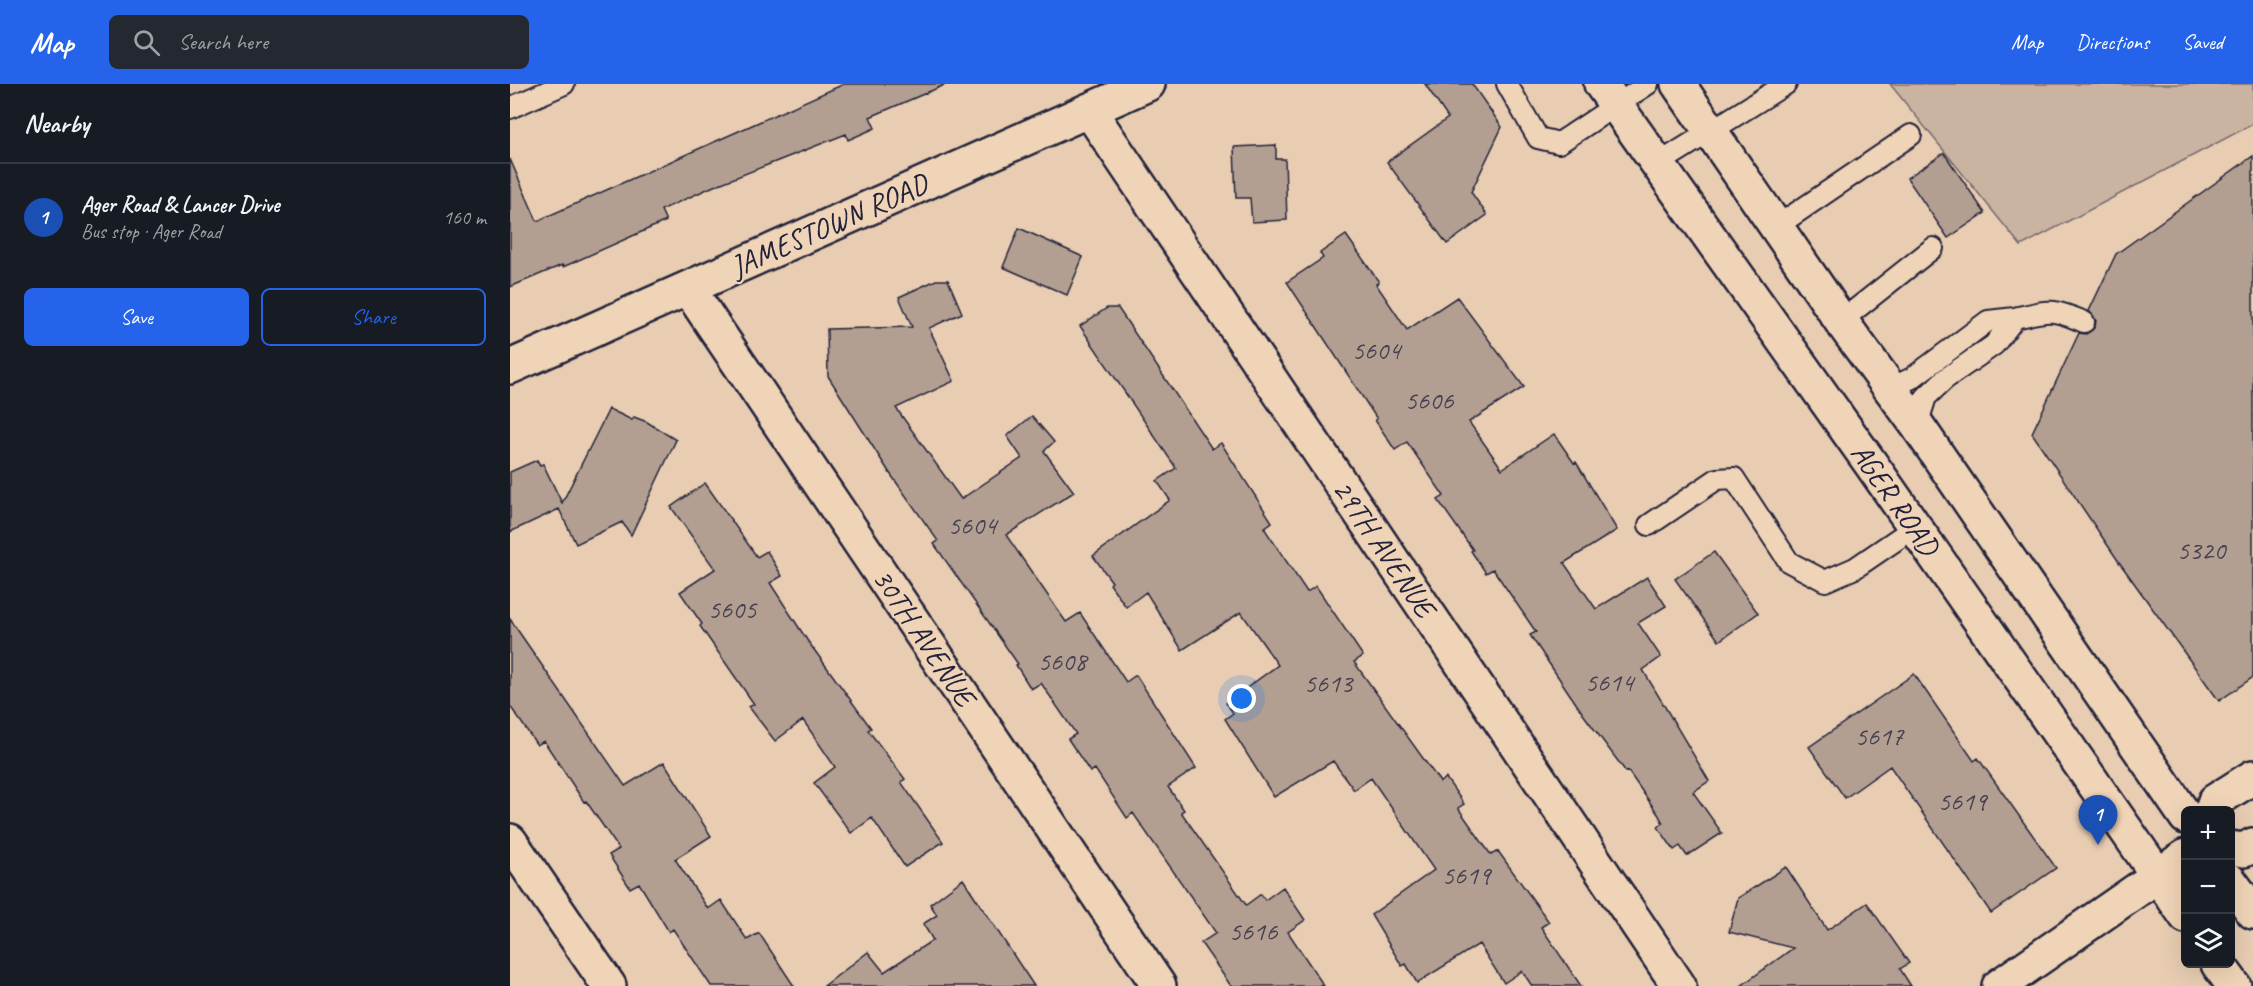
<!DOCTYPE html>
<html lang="en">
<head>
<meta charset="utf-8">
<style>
	:root { --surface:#171b24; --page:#242831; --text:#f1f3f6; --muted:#9ea1a6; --line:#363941; --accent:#2563eb }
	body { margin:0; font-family:Caveat,sans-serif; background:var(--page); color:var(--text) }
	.controls { position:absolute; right:18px; bottom:18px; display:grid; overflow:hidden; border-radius:9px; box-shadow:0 6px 24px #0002 }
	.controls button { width:54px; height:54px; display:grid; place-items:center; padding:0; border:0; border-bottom:2px solid var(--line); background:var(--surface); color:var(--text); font:30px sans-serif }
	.you { position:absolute; left:732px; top:615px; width:21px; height:21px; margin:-15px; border:4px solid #fff; border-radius:50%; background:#1a73e8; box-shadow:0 0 0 9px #1a73e833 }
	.badge { display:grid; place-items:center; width:39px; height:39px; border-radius:50%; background:var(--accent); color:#fff; font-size:20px; font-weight:700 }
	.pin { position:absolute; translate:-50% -50px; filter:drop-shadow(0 2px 3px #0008) }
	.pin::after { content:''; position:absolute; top:32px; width:21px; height:18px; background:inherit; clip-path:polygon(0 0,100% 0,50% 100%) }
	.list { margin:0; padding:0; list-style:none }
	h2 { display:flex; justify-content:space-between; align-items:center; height:78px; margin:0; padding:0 24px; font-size:26px }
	h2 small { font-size:20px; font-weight:400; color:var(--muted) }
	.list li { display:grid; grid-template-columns:39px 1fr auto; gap:18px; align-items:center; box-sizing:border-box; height:108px; padding:0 24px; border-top:2px solid var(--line) }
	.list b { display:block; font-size:22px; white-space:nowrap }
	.list p { margin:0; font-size:20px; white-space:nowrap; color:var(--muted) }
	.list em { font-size:20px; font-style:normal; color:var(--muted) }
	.actions { display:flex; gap:12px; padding:18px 24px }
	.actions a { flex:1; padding:14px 0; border:2px solid var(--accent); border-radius:9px; text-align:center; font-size:21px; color:var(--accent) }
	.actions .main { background:var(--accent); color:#fff }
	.icon { flex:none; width:33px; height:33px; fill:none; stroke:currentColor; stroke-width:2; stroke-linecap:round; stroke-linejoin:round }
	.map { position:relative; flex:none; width:1743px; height:902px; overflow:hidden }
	header { display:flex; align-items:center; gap:36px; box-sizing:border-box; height:84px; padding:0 30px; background:var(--accent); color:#fff }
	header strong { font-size:28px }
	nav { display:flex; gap:33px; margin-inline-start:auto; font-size:21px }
	.search { width:420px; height:54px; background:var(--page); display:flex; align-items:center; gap:15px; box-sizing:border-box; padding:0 21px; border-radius:9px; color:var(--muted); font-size:22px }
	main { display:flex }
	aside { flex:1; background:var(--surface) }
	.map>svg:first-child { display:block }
	.green { fill:#cab3a0; stroke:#766a6e; stroke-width:1.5 }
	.building { fill:#b39f92; stroke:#22223b; stroke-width:1.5 }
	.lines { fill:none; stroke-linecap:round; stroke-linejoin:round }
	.lane-casing { stroke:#22223b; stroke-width:24 }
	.street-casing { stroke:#22223b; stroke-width:38 }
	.secondary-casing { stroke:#22223b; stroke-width:38 }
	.lane { stroke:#f0d4b7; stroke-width:20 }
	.street { stroke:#f0d4b7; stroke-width:33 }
	.secondary { stroke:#f0d4b7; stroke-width:33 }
	.labels { text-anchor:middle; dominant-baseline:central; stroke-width:4.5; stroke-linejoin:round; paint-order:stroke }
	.number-label { font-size:27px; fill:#464151 }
	.street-label { font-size:30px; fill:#22223b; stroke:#f0d4b7 }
</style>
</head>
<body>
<header>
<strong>Map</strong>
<div class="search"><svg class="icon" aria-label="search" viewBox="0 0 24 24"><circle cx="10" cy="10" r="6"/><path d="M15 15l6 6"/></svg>Search here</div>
<nav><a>Map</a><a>Directions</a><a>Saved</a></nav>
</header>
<main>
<aside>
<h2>Nearby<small></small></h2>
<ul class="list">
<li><span class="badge" style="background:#1a4fb4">1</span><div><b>Ager Road &amp; Lancer Drive</b><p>Bus stop · Ager Road</p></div><em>160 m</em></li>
</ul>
<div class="actions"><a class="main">Save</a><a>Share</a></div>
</aside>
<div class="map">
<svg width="1743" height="902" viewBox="0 0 1743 902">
	<rect width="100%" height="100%" fill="#e8cdb2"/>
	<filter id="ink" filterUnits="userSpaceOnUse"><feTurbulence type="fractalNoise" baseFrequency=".0167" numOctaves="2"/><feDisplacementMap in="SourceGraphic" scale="12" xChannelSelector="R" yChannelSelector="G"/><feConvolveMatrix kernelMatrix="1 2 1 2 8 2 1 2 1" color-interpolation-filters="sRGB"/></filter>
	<g filter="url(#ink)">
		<path class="green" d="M1380 0H1743V40L1511 162Z"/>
		<path class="building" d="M334 0H437L360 33 365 44 338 56 336 50 204 102 151 126 156 137 53 183 52 181 0 203V75L27 137Z
			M915 0H962L992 43 961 108 977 131 937 160 877 78 938 34Z
			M766 61V75H775L777 136 742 138 740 114H726L724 63Z
			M1434 69 1475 129 1438 154 1397 94Z
			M1743 72V593L1709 617 1609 478 1522 349 1569 249 1576 250 1585 243 1586 236 1579 227 1606 170Z
			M509 144 573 173 557 211 493 183Z
			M836 151 869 198 866 200 897 246 947 213 1014 303 959 338 992 385 1044 350 1064 379 1066 378 1107 446 1054 479 1086 525 1137 493 1156 522 1128 539 1151 573 1133 586 1199 697 1183 708 1212 749 1177 772 1170 762 1164 766 1148 743 1153 739 1148 730 1118 687 1116 688 1073 630 1020 551 1026 548 983 485 976 489 961 467 963 466 928 416 934 412 897 358 885 366 865 336 867 335 777 198 813 174 810 169Z
			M426 196H438L452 229 419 244 444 297 386 324 451 415 512 374 497 352 522 332 544 358 534 367 564 408 496 451 556 538 570 529 616 598 626 591 686 684 658 703 674 726 671 728 736 821 751 810 755 816 773 803 795 836 778 848 814 902H721L691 859 706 849 623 729 617 734 585 685 580 688 558 655 566 650 531 599 521 605 506 581 508 580 424 460 428 457 379 388 318 292 317 245 402 243 389 213Z
			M597 224H608L702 365 711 359 762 438 754 444 797 508 806 502 853 572 844 578 930 698 936 694 954 720 948 724 981 771 988 767 1039 838 1031 843 1071 902H1022L1012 887 994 899 969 860 907 899 896 880 892 882 861 831 924 786 861 694 844 706 823 677 764 713 715 635 723 629 716 619 768 581 731 528 672 566 636 508 616 523 600 500 602 498 583 472 660 416 647 397 666 384 570 242Z
			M99 325 122 336 124 333 137 338 166 356 121 451 112 438 66 460 49 425 0 448V388L27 376 30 381 33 380 52 419Z
			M195 399 247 473 257 467 272 492 260 499 297 556 361 644 358 646 395 695 391 698 433 758 395 783 362 734 341 749 304 699 325 683 293 636 265 657 239 623 244 620 190 542 192 540 170 508 205 485 161 423Z
			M1204 468 1248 529 1209 557 1165 495Z
			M0 535 115 702 154 678 201 752 165 775 198 825 211 816 237 856 249 849 284 902H201L163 845 159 848 129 799 120 804 99 771 109 765 76 717 74 718 34 657 27 661 0 622Z
			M1404 590 1464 677 1468 674 1546 784 1481 829 1380 682 1335 714 1299 663Z
			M1276 783 1317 846 1357 819 1399 879 1390 885 1401 902H1231L1283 864 1219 848 1228 814Z
			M453 795 524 902H314L358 868 374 888 423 856 413 840 427 831 420 820Z"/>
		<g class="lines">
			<defs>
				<path id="lane" d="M997 0 1028 54 1049 59 1138 0
					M0 24 54 0
					M1148 80 1276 0
					M1267 142 1401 51
					M1505 234C1539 226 1541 224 1574 238
					M1331 237 1423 164
					M1381 304 1402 294 1478 237 1505 234 1484 261 1435 295 1416 313 1407 341
					M1139 441 1207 395 1224 394 1279 478 1315 497 1345 484 1405 443"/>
				<path id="street" d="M579 26 1169 902
					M178 204 649 902
					M0 283 638 0
					M1702 726 1705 717 1743 693
					M0 757 99 902
					M1720 764 1734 766 1743 761
					M1489 902 1676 772"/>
				<path id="secondary" d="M1091 0 1361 380 1676 832
					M1168 0 1331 237 1407 341 1676 733
					M1720 797 1743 828
					M1708 880 1724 902"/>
			</defs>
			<use href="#lane" class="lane-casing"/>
			<use href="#street" class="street-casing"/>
			<use href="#secondary" class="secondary-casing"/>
			<use href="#lane" class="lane"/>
			<use href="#street" class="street"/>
			<use href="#secondary" class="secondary"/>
		</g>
	</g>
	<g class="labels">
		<g class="number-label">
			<text x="866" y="266">5604</text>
			<text x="919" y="316">5606</text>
			<text x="462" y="441">5604</text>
			<text x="1691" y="466">5320</text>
			<text x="222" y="525">5605</text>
			<text x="552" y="577">5608</text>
			<text x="1099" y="598">5614</text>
			<text x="818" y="599">5613</text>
			<text x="1369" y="652">5617</text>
			<text x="1452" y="717">5619</text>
			<text x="956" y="791">5619</text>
			<text x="743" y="847">5616</text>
		</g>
		<g class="street-label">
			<text transform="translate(319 141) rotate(-24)">JAMESTOWN ROAD</text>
			<text transform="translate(1385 415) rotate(55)">AGER ROAD</text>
			<text transform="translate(874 464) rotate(56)">29TH AVENUE</text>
			<text transform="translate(414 553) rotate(56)">30TH AVENUE</text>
		</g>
	</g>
</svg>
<div class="controls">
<button>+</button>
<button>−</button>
<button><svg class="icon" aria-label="layers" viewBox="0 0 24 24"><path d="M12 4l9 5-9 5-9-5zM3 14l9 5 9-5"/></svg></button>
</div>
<div class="you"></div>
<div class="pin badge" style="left:1588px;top:761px;background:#1a4fb4">1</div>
</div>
</main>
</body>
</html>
